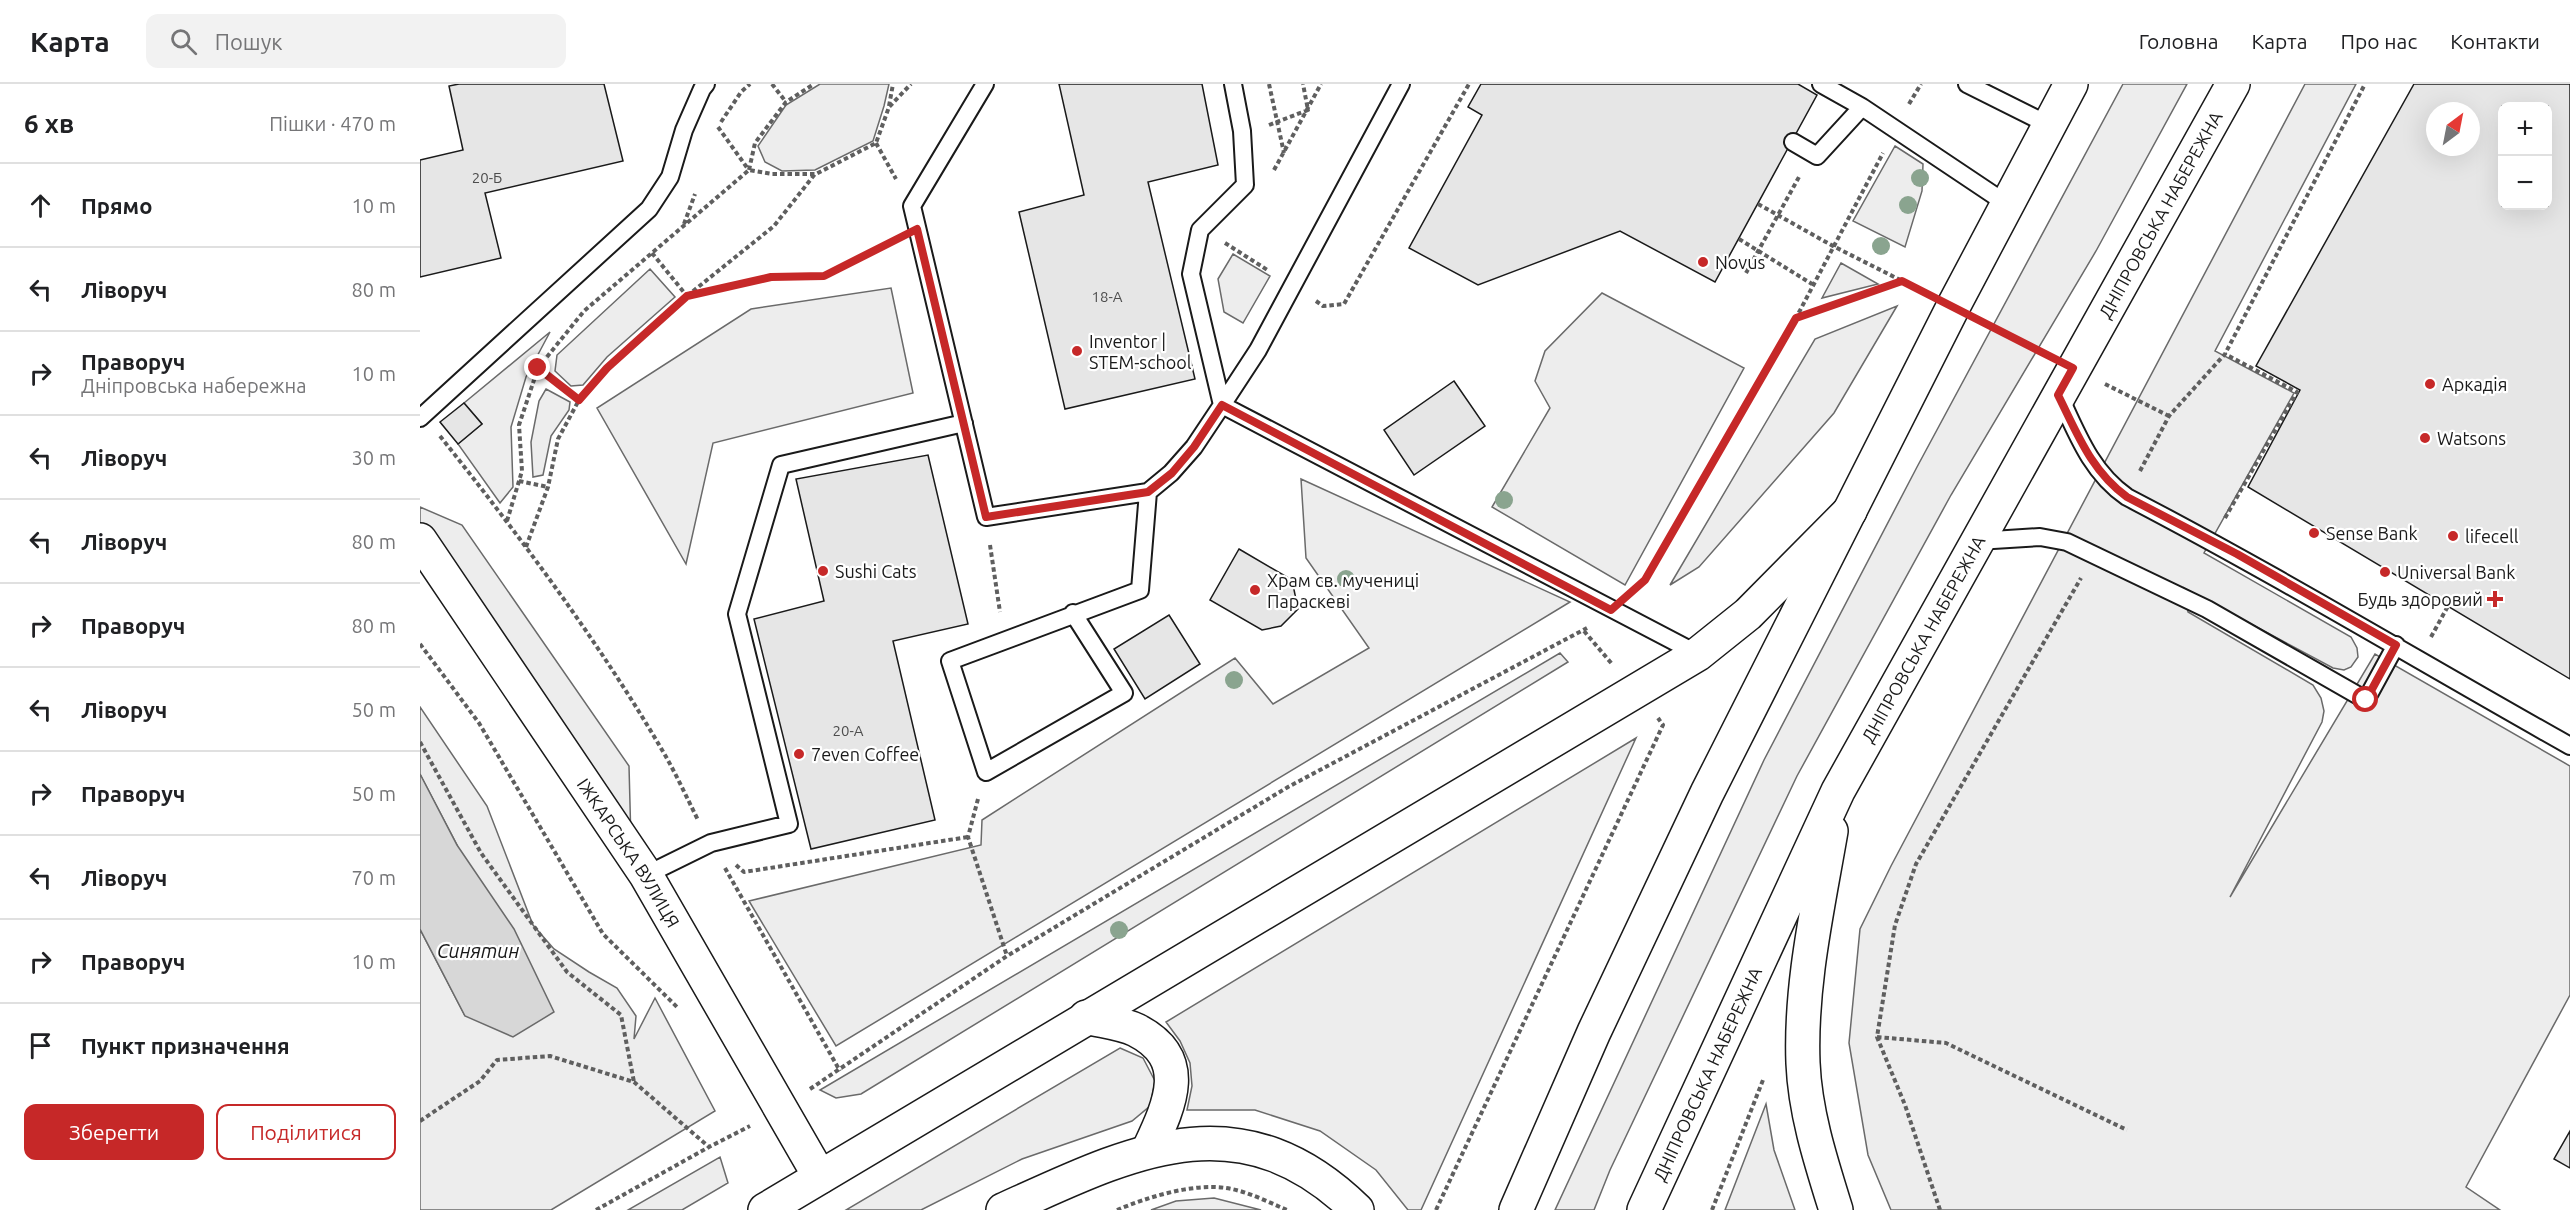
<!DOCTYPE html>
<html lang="uk">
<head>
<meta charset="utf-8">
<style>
	:root { --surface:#fff; --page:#f2f2f2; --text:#202124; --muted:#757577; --line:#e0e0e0; --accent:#c62828 }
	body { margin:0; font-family:Ubuntu,sans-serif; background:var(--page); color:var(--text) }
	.controls { position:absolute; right:18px; top:18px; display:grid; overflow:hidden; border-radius:12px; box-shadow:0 6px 24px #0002 }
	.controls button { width:54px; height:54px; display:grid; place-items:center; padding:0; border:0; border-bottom:2px solid var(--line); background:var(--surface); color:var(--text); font:30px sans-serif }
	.compass { position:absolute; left:2006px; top:18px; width:54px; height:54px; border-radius:50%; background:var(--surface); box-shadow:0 6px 24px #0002; rotate:32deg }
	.stop { position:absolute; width:18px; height:18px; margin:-14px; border:4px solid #c62828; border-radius:50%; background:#fff }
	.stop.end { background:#c62828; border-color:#fff; box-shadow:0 2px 6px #0008 }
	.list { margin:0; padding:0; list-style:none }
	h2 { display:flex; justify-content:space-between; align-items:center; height:78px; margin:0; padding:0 24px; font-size:26px }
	h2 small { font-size:20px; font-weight:400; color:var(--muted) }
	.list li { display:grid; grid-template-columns:39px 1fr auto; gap:18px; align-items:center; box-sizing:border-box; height:84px; padding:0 24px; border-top:2px solid var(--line) }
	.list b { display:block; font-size:22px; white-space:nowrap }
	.list p { margin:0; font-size:20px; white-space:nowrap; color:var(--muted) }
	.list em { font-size:20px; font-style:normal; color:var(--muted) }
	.actions { display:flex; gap:12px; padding:18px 24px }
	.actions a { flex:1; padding:14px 0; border:2px solid var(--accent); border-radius:12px; text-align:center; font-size:21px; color:var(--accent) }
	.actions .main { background:var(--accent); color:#fff }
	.icon { flex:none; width:33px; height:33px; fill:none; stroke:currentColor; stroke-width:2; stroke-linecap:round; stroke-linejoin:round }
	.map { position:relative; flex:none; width:2150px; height:1126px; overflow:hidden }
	header { display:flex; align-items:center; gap:36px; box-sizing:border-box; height:84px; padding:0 30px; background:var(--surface); border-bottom:2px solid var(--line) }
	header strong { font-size:28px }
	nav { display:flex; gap:33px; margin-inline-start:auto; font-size:21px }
	.search { width:420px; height:54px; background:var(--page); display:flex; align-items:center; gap:15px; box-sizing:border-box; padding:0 21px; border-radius:12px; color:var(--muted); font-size:22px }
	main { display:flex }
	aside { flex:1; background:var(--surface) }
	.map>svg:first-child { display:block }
	.built { fill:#ededed; stroke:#6a6a6a; stroke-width:1.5 }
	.water { fill:#d7d7d7; stroke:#6a6a6a; stroke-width:1.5 }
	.building { fill:#e6e6e6; stroke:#1a1a1a; stroke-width:1.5; fill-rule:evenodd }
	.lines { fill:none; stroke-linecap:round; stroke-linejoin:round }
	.service-casing { stroke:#1a1a1a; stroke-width:20 }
	.minor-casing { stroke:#1a1a1a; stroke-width:36 }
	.secondary-casing { stroke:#1a1a1a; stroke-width:36 }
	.path { stroke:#5f5f5f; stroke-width:4; stroke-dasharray:4.5 3; stroke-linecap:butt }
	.service { stroke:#fff; stroke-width:16 }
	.minor { stroke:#fff; stroke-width:33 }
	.secondary { stroke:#fff; stroke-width:33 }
	.tree { fill:#8aa48f }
	.route { stroke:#c62828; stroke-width:8 }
	.poi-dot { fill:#c62828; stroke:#fff; stroke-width:2 }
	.labels { text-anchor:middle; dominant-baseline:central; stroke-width:4.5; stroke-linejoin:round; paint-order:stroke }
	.number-label { font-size:15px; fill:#4d4d4d }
	.street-label { font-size:18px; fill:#1a1a1a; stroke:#fff }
	.poi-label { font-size:18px; fill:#1a1a1a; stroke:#fff; text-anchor:start }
	.water-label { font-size:20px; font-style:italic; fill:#1a1a1a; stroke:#fff }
</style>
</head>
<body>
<header>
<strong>Карта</strong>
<div class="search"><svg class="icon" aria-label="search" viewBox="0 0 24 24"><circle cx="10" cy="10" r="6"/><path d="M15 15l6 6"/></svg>Пошук</div>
<nav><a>Головна</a><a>Карта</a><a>Про нас</a><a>Контакти</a></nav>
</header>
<main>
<aside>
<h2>6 хв<small>Пішки · 470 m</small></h2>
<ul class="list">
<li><svg class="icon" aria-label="ahead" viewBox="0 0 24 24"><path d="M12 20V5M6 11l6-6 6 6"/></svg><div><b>Прямо</b></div><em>10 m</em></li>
<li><svg class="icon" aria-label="left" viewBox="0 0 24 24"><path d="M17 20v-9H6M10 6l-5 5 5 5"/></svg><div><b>Ліворуч</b></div><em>80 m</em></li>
<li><svg class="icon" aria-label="right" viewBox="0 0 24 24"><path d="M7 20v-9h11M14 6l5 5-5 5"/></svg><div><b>Праворуч</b><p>Дніпровська набережна</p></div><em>10 m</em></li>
<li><svg class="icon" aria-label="left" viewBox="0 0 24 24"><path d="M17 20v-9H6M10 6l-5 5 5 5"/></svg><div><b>Ліворуч</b></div><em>30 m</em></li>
<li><svg class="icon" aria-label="left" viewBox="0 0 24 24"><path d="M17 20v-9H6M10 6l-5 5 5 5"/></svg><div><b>Ліворуч</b></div><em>80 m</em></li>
<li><svg class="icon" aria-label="right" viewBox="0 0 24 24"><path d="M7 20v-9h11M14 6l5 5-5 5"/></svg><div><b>Праворуч</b></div><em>80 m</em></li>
<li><svg class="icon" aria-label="left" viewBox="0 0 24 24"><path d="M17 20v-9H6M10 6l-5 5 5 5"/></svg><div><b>Ліворуч</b></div><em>50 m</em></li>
<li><svg class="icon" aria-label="right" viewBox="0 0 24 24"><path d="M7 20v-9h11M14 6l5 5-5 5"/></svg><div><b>Праворуч</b></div><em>50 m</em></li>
<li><svg class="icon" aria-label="left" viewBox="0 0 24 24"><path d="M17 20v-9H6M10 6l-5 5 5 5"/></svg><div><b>Ліворуч</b></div><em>70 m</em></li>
<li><svg class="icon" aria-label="right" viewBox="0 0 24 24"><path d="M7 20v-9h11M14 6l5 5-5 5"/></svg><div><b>Праворуч</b></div><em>10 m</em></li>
<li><svg class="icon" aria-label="arrive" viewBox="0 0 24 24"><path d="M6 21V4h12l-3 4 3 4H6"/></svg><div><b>Пункт призначення</b></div></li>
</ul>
<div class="actions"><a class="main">Зберегти</a><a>Поділитися</a></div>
</aside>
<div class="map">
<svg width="2150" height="1126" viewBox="0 0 2150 1126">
	<rect width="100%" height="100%" fill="#fff"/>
	<path class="built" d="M400 0H469L464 22 453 57 395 86 362 87 345 78 338 62 366 21Z
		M1703 0H1767L1676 167 1531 411 1377 692 1190 1086 1174 1126H1135L1344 676 1497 383Z
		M1885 0H1936L1795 267 1874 309 1784 469 1931 553 1937 564 1938 573 1931 583 1924 586 1913 584 1764 504 1768 528 1893 601 1901 614 1904 627 1902 638 1810 813 1955 570 2150 682V911L2046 1103 2080 1126H1471L1448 1071 1429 959 1440 845 1471 782Z
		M1475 62 1503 80 1502 107 1485 163 1433 137Z
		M813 170 850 192 823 239 804 228 798 195Z
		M1421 179 1458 200 1402 214Z
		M230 185 255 213 187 273 163 301 151 302 135 287 137 271Z
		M471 204 493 309 293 359 266 480 177 324 331 225Z
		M1182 209 1324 284 1205 501 1072 423 1130 324 1115 297 1125 267Z
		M1477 222 1414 329 1279 483 1250 501 1395 255Z
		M130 248 106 293 91 343 93 403 80 419 38 360 62 340 44 319Z
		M126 305 150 318 149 326 131 352 123 391 113 393 111 358 119 317Z
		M881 395 1150 518 416 962 329 817 561 761 562 736 815 574 853 620 949 564 886 474Z
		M0 423 42 441 209 682 211 758 0 439Z
		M1140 569 1148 578 441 1010 416 1014 400 1006Z
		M0 623 67 722 113 841 134 865 169 888 197 904 216 932 214 955 235 914 295 1027 131 1126H0V845L45 932 37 761 0 690Z
		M1216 654 1001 1126H988L956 1086 900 1047 835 1026H767L772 1002 770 979 760 957 746 938Z
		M700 964 723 974 735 997 730 1022 712 1037 602 1075 501 1126H426Z
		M1346 1020 1354 1066 1375 1126H1305Z
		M300 1073 308 1099 262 1126H208Z
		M794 1114 841 1126H731L756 1117Z"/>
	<path class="water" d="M0 690 37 761 94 845 134 928 93 953 45 932 0 845Z"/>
	<path class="building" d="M39 0H184L203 77 65 109 81 174 0 193V76L43 66 29 2Z
		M639 0H782L798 81 728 98 775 295 645 325 599 128 664 111Z
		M1061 0H1378L1397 11 1295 198 1200 147 1058 201 989 164 1062 31 1048 23Z
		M1994 0H2150V595L1828 403 1880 306 1836 282ZM2082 22H2128V122H2082ZM2015 27H2051V63H2015Z
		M1034 297 1065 342 994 391 964 346Z
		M44 319 62 340 38 360 20 338Z
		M508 371 548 540 473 557 515 736 391 765 334 535 404 517 376 395Z
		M819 465 872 496 878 525 861 542 842 546 790 516Z
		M749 531 780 580 725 615 694 565Z
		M2150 1047V1084L2134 1075Z"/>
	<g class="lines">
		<defs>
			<path id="service" d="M565 0 492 122 566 433 728 408 751 389 774 363 802 321 771 190 780 146 825 101 822 47 813 0
				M981 0 838 266 802 321 1278 570
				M1401 0 1442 23 1587 120
				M1547 0 1629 41
				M1373 58 1397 72 1442 23
				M1639 311C1657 350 1671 388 1707 413 1857 491 2002 579 2150 662
				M0 334 229 125 250 93 264 46 282 5 286 0
				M1557 457 1620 453 1647 458 1787 525 1946 616 1976 561
				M653 529 704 609 566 688 530 577 720 506 728 408
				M226 791 291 759 369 740 317 530 361 381 544 339"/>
			<g id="minor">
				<path id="s1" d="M0 456 226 791 400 1093"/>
			</g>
			<g id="secondary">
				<path d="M1411 747C1398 823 1380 901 1383 979 1385 1029 1401 1078 1416 1126"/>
				<path d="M666 933C681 937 702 939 716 946 773 975 749 1022 728 1067"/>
				<path d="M345 1126 1278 570 1328 530 1430 427"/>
				<path d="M583 1126C711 1068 819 1011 937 1126"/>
				<path d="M1096 1126 1174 948 1287 709 1533 223 1651 0"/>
				<path id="s2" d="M1224 1126 1418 707 1813 0"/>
			</g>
		</defs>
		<use href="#service" class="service-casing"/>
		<use href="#minor" class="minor-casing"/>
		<use href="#secondary" class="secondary-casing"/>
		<path class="path" d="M352 0 366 18
			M849 0 864 69
			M1489 20 1501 0
			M469 22 473 0
			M301 38 321 8 330 0
			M849 41 888 26 883 0
			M298 43 328 85
			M456 59 476 95
			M329 86 335 59 366 18 394 0
			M854 86 901 0
			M1338 120 1413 162 1502 207
			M264 140 275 110
			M1319 155 1392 200
			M805 159 849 187
			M232 169 267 212 351 193 404 192 473 157
			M1326 189 1379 93
			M896 217 903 222 924 220 1049 0
			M1376 234 1481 197
			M1565 239 1622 268
			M118 284 159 316
			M1685 300 1749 332
			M20 352C101 454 180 559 245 671 257 692 267 714 278 736
			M1720 387 1749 332 1805 270 1945 0
			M99 397 128 403
			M1805 434 1877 308 1805 270
			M87 437 102 387 99 341 118 284 164 227 329 86 352 90H396L456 59 469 23 491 0
			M570 461 580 528
			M106 463 128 403 138 355 159 316 187 284 267 212 354 142 395 90
			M1214 505 1225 496 1376 234 1463 69
			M1164 547 1192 580
			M2011 553 2028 522
			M0 560 59 639 183 850 257 923
			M0 658 61 769 147 888 201 931 214 998
			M558 715 548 753 587 872
			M316 781 324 788 548 753
			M305 784 420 987
			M1457 953 1526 959 1707 1046
			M390 1005 587 872 868 703 1167 544
			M0 1037 60 997 77 976 130 972 214 998 289 1063
			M176 1126 289 1063 330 1042
			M697 1126C728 1113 773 1099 806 1104 827 1107 848 1118 867 1126
			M1016 1126 1243 641 1238 634
			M1292 1126 1343 996
			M1520 1126 1485 1021 1457 953 1475 841 1496 780 1661 494"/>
		<use href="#service" class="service"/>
		<use href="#minor" class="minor"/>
		<use href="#secondary" class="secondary"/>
	</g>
	<g class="tree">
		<circle cx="1500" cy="94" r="9"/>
		<circle cx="1488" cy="121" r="9"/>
		<circle cx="1461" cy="162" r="9"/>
		<circle cx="1084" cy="416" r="9"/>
		<circle cx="926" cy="495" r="9"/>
		<circle cx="814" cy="596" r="9"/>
		<circle cx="699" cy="846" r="9"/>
	</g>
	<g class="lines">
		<path class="route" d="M118 284 159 316 187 284 267 212 351 193 404 192 497 145 566 433 728 408 752 389 774 363 802 321 1191 526 1225 496 1376 234 1482 197 1653 284 1638 311C1657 349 1671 387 1707 413L1817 470 1976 561 1946 616"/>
	</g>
	<g class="poi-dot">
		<circle cx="1283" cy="178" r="6"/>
		<circle cx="657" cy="267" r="6"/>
		<circle cx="2010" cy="300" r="6"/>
		<circle cx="2005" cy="354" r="6"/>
		<circle cx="1894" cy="449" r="6"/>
		<circle cx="2033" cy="452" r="6"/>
		<circle cx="403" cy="487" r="6"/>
		<circle cx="1965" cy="488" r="6"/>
		<circle cx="835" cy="506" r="6"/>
		<path d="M2072 506h6v6h6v6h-6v6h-6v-6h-6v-6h6z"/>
		<circle cx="379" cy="670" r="6"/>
	</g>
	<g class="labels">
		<g class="number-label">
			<text x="67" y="93">20-Б</text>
			<text x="687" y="212">18-А</text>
			<text x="428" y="646">20-А</text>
		</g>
		<g class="street-label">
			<text stroke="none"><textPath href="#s2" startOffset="1122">ДНІПРОВСЬКА НАБЕРЕЖНА</textPath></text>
			<text stroke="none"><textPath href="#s2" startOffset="636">ДНІПРОВСЬКА НАБЕРЕЖНА</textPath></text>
			<text stroke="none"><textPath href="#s1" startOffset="376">ІЖКАРСЬКА ВУЛИЦЯ</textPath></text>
			<text stroke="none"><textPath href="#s2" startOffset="150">ДНІПРОВСЬКА НАБЕРЕЖНА</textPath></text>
		</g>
		<g class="poi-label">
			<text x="1295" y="178">Novus</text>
			<text x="669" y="257">Inventor |<tspan x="669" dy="21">STEM-school</tspan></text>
			<text x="2022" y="300">Аркадія</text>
			<text x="2017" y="354">Watsons</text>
			<text x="1906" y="449">Sense Bank</text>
			<text x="2045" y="452">lifecell</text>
			<text x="415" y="487">Sushi Cats</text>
			<text x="1977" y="488">Universal Bank</text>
			<text x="847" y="496">Храм св. мучениці<tspan x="847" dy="21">Параскеві</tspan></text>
			<text x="2063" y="515" text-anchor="end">Будь здоровий</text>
			<text x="391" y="670">7even Coffee</text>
		</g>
		<g class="water-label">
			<text x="58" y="866">Синятин</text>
		</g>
	</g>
</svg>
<div class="controls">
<button>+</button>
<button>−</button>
</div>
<svg class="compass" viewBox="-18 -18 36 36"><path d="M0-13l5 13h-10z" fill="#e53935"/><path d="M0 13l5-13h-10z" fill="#757577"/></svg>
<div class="stop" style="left:1946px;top:616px"></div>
<div class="stop end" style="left:118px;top:284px"></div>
</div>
</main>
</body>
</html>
